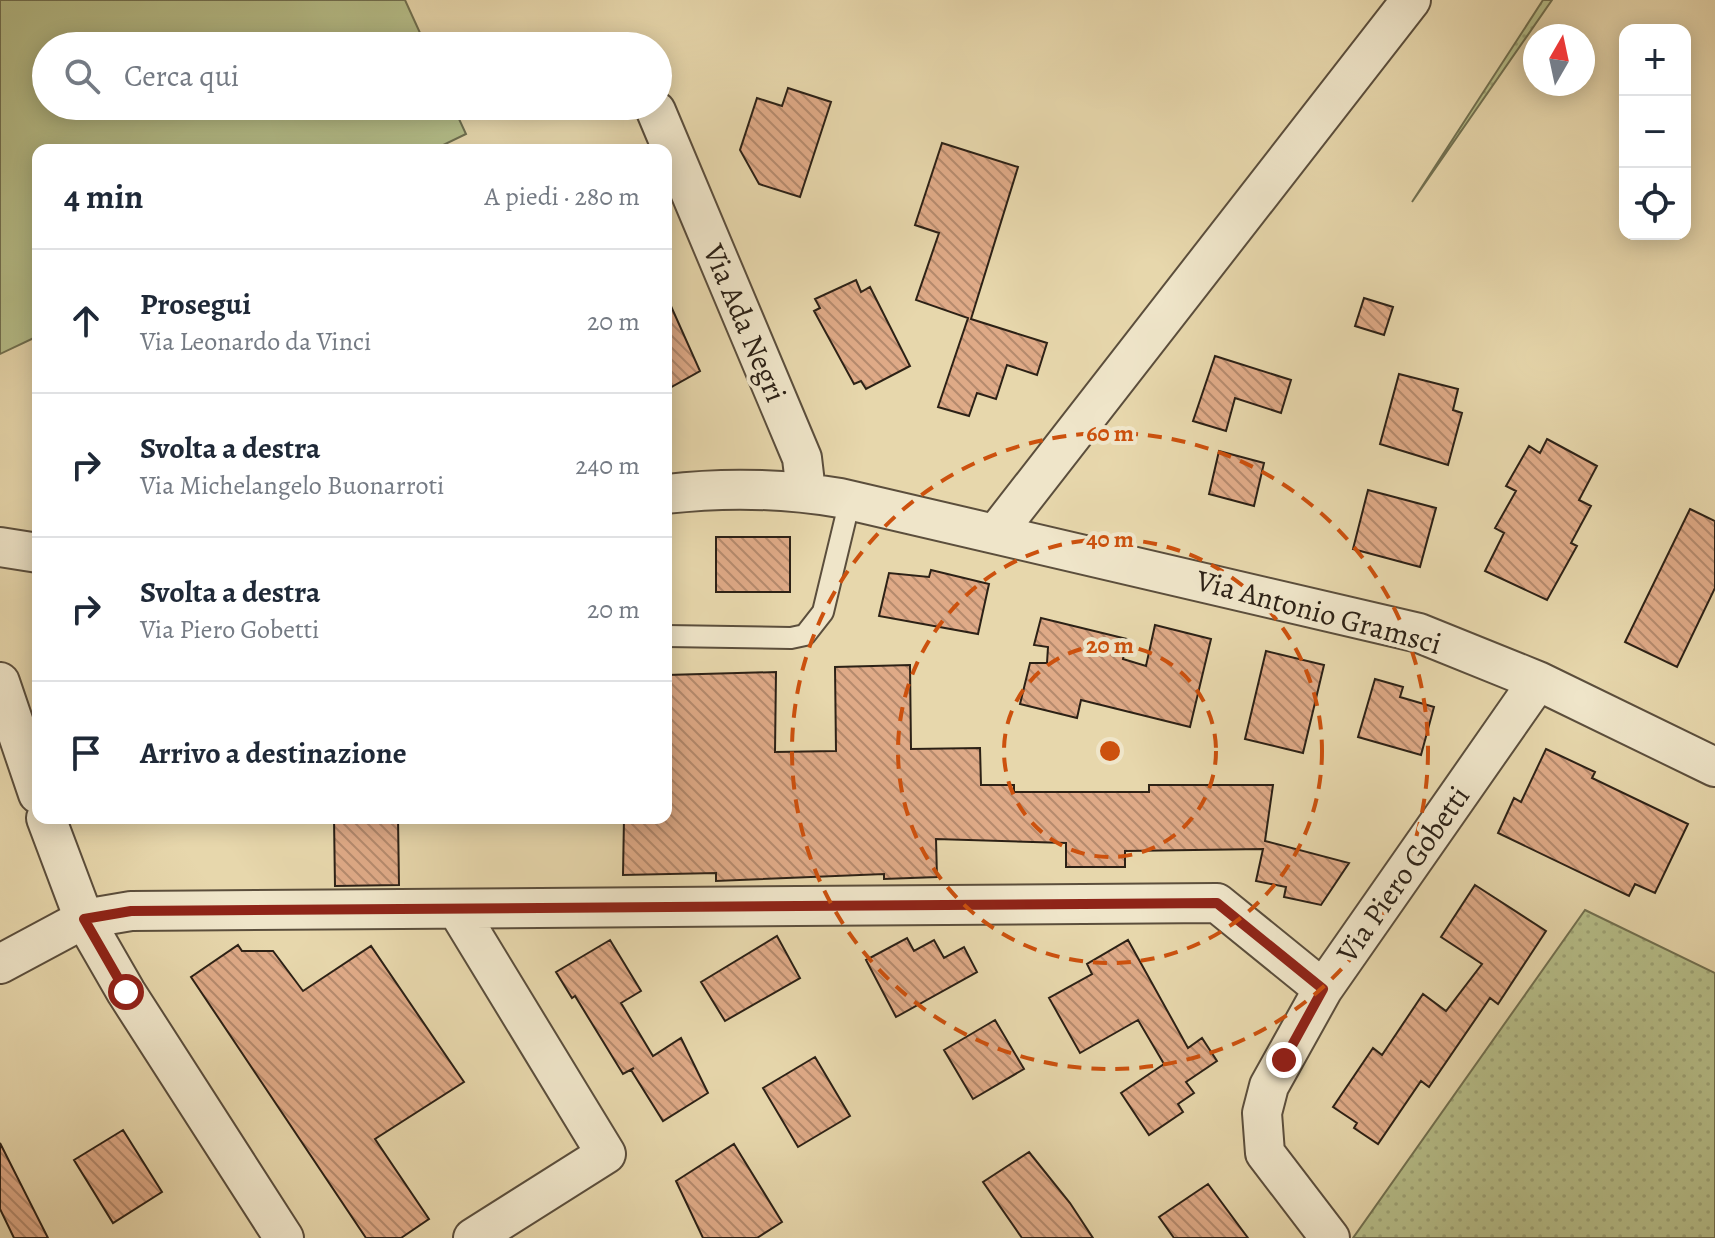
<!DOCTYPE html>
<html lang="it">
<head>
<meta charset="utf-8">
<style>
	:root { --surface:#fff; --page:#f2f2f3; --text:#1f2937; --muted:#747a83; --line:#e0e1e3 }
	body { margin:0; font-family:Alegreya,serif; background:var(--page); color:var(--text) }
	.controls { position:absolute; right:24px; top:24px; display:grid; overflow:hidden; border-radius:16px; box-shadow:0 4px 20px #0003 }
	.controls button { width:72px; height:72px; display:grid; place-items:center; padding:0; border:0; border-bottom:2px solid var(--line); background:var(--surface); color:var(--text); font:40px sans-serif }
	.compass { position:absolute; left:1523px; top:24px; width:72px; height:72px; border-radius:50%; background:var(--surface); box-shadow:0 4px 20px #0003; rotate:9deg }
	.stop { position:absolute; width:24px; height:24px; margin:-18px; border:6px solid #8f2418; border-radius:50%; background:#fff }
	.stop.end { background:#8f2418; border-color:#fff; box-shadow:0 2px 8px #0008 }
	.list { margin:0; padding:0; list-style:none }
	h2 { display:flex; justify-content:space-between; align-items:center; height:104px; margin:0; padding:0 32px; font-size:34px }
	h2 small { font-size:26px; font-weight:400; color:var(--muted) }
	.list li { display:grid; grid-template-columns:52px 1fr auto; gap:24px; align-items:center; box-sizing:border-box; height:144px; padding:0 32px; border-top:2px solid var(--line) }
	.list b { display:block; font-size:30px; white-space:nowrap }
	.list p { margin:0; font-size:26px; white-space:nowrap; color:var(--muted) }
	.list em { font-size:26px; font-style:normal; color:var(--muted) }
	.icon { flex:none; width:44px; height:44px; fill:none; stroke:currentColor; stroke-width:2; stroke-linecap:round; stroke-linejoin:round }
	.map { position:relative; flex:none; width:1715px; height:1238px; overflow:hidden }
	.search { position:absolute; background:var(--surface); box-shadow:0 4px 20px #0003; left:32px; top:32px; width:640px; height:88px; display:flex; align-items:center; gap:20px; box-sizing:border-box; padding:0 28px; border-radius:44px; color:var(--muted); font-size:30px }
	.panel { position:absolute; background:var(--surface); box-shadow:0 4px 20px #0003; left:32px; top:144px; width:640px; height:680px; border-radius:16px }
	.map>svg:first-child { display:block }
	.grass { fill:url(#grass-dots); stroke:#717050; stroke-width:2 }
	.pitch { fill:#b6be89; stroke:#717050; stroke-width:2 }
	.building { fill:url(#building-back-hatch); stroke:#2c2116; stroke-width:2 }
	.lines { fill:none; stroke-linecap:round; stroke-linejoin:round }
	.lane-casing { stroke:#5b4e3c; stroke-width:24 }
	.street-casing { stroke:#5b4e3c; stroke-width:42 }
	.lane { stroke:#efe5c9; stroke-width:20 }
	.street { stroke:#efe5c9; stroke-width:38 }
	.route { stroke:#8f2418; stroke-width:10 }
	.ring { fill:none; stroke:#cc510e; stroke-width:4; stroke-dasharray:14 10 }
	.labels { text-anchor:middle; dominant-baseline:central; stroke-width:8; stroke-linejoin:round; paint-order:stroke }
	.street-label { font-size:30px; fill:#2c2116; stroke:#efe5c9 }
	.centre { fill:#cc510e; stroke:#efe5c9; stroke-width:4 }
	.ring-label { font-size:24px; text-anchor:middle; font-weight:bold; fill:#cc510e; stroke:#efe5c9; stroke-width:8; stroke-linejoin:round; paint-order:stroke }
</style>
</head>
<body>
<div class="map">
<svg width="1715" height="1238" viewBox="0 0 1715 1238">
	<defs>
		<pattern id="grass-dots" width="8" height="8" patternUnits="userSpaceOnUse" patternTransform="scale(2)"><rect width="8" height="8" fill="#b6be89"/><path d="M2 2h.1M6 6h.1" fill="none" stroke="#9da376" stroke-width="1.8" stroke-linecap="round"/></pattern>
		<pattern id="building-back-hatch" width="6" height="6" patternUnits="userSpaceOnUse" patternTransform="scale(2)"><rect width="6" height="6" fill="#dfaa87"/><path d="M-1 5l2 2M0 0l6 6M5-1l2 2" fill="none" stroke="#b58a6d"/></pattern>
	</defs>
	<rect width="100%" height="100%" fill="#e7d7ac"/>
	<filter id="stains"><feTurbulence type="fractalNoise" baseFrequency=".0025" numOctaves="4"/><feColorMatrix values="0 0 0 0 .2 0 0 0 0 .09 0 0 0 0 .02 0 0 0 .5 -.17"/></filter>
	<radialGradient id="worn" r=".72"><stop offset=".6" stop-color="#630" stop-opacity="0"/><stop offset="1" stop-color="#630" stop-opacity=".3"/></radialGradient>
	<path class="grass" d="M1543 0H1552L1412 202Z
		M1585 910 1715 973V1238H1353Z"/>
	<path class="pitch" d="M0 0H405L426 46H46V106H453L466 134 433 150H38V336L0 354Z"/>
	<path class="building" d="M788 88 831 102 800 197 759 184 740 150 757 98 782 106Z
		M942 143 1018 167 971 319 1047 343 1037 375 1007 365 996 399 977 393 969 416 938 407 968 318 916 300 939 233 915 225Z
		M856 280 861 292 870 287 910 366 866 389 861 381 854 384 814 311 820 308 815 299Z
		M666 295 700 371 666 390Z
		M1364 298 1393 307 1384 335 1355 326Z
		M1215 356 1291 380 1281 413 1235 398 1226 431 1193 421Z
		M1399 374 1458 389 1453 410 1462 413 1448 465 1380 444Z
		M1547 439 1597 466 1579 500 1591 506 1571 543 1577 546 1547 600 1485 571 1504 533 1495 528 1516 491 1506 486 1529 446 1540 453Z
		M1219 451 1264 463 1254 506 1209 494Z
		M1368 490 1436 508 1420 567 1353 549Z
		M1690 509 1715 521V588L1677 667 1625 642Z
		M716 537H790V592H716Z
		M931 570 989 584 978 634 879 616 889 573 929 577Z
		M1041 618 1127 639 1123 659 1146 666 1155 625 1211 639 1190 727 1081 700 1077 718 1020 704 1030 663H1047L1048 647 1034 645Z
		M1266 651 1324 665 1303 753 1245 739Z
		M910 665 911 749 980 748 981 785H1014V792H1149V785H1273L1265 841 1349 863 1321 905 1284 897 1286 887 1256 881 1263 849 1125 851V867H1066V843L936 839 937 877 884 879V874L716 881V873L623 875 624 818H666L667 675 776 672 775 752 836 751 835 667Z
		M1375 679 1403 687 1400 697 1434 707 1421 755 1358 737Z
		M1546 749 1595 772 1592 778 1688 824 1655 893 1635 884 1629 896 1498 833 1514 798 1521 802Z
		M334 818H398L399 885 335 886Z
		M1475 885 1546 931 1498 1004 1490 998 1429 1087 1421 1081 1378 1144 1354 1128 1357 1123 1333 1107 1373 1048 1382 1055 1423 994 1446 1011 1482 964 1441 937Z
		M777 936 800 978 725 1021 701 982Z
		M907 938 914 951 934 940 944 958 964 947 977 972 896 1017 866 960Z
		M610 940 641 991 621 1003 653 1056 681 1038 708 1093 663 1121 631 1070 634 1068 623 1074 575 996 572 998 556 972Z
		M1128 940 1188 1048 1202 1038 1217 1061 1186 1082 1194 1093 1178 1104 1183 1112 1149 1135 1121 1093 1164 1064 1138 1020 1080 1053 1049 998 1092 974 1087 964Z
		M238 945 242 951H273L303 991 371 946 464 1082 375 1139 429 1219 401 1238H366L191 977Z
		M995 1020 1024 1069 973 1099 944 1050Z
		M815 1057 850 1116 798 1147 763 1088Z
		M123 1130 162 1192 113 1223 74 1160Z
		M0 1143 48 1238H14L0 1209Z
		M734 1144 782 1222 757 1238H703L676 1181Z
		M1029 1152 1070 1203 1093 1238H1022L983 1182Z
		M1208 1184 1248 1238H1174L1159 1217Z"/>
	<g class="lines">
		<defs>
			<path id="lane" d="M666 636 791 638 805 635 823 612 850 500"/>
			<path id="street" d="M656 111 802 458 806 492
				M666 494C726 487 781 488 840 498L1419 633 1538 681 1715 767
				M997 532 1411 0
				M0 547 38 553
				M0 682 38 794
				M46 818 84 919 126 992 284 1238
				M458 911 606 1154 473 1238
				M0 964 84 919 131 911 1217 903 1323 989
				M1330 1238 1265 1153 1262 1113 1269 1086 1323 989 1538 681"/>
		</defs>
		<use href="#lane" class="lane-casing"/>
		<use href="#street" class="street-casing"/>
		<use href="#lane" class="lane"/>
		<use href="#street" class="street"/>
	</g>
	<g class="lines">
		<path class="route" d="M126 992 84 919 131 911 1217 903 1323 989 1284 1060"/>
	</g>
	<g class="ring">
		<circle cx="1110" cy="751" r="106"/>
		<circle cx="1110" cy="751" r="212"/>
		<circle cx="1110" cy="751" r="318"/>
	</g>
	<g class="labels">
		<g class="street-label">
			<text transform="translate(745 323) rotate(67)">Via Ada Negri</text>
			<text transform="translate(1319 612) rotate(15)">Via Antonio Gramsci</text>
			<text transform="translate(1403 874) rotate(-55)">Via Piero Gobetti</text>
		</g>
	</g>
	<circle cx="1110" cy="751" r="12" class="centre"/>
	<g class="ring-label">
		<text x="1110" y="441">60 m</text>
		<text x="1110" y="547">40 m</text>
		<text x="1110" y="653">20 m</text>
	</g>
	<rect width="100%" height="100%" filter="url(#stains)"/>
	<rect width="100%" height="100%" fill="url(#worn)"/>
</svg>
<div class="controls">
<button>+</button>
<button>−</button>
<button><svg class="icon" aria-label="locate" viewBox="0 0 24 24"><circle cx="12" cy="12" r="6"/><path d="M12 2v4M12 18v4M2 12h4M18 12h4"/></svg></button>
</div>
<svg class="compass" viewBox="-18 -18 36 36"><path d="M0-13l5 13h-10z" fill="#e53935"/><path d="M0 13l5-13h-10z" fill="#747a83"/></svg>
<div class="stop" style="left:126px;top:992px"></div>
<div class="stop end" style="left:1284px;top:1060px"></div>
<div class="search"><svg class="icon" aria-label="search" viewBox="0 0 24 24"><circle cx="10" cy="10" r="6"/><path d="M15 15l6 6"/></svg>Cerca qui</div>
<section class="panel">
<h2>4 min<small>A piedi · 280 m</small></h2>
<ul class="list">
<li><svg class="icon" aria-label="ahead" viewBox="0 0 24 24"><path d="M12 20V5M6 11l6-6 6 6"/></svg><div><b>Prosegui</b><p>Via Leonardo da Vinci</p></div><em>20 m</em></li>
<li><svg class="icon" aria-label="right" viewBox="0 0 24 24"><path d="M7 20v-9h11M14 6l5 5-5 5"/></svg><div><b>Svolta a destra</b><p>Via Michelangelo Buonarroti</p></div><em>240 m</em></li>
<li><svg class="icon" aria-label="right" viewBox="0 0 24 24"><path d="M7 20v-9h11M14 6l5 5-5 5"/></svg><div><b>Svolta a destra</b><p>Via Piero Gobetti</p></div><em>20 m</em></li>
<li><svg class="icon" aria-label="arrive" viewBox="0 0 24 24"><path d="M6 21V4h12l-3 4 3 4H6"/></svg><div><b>Arrivo a destinazione</b></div></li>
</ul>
</section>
</div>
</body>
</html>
